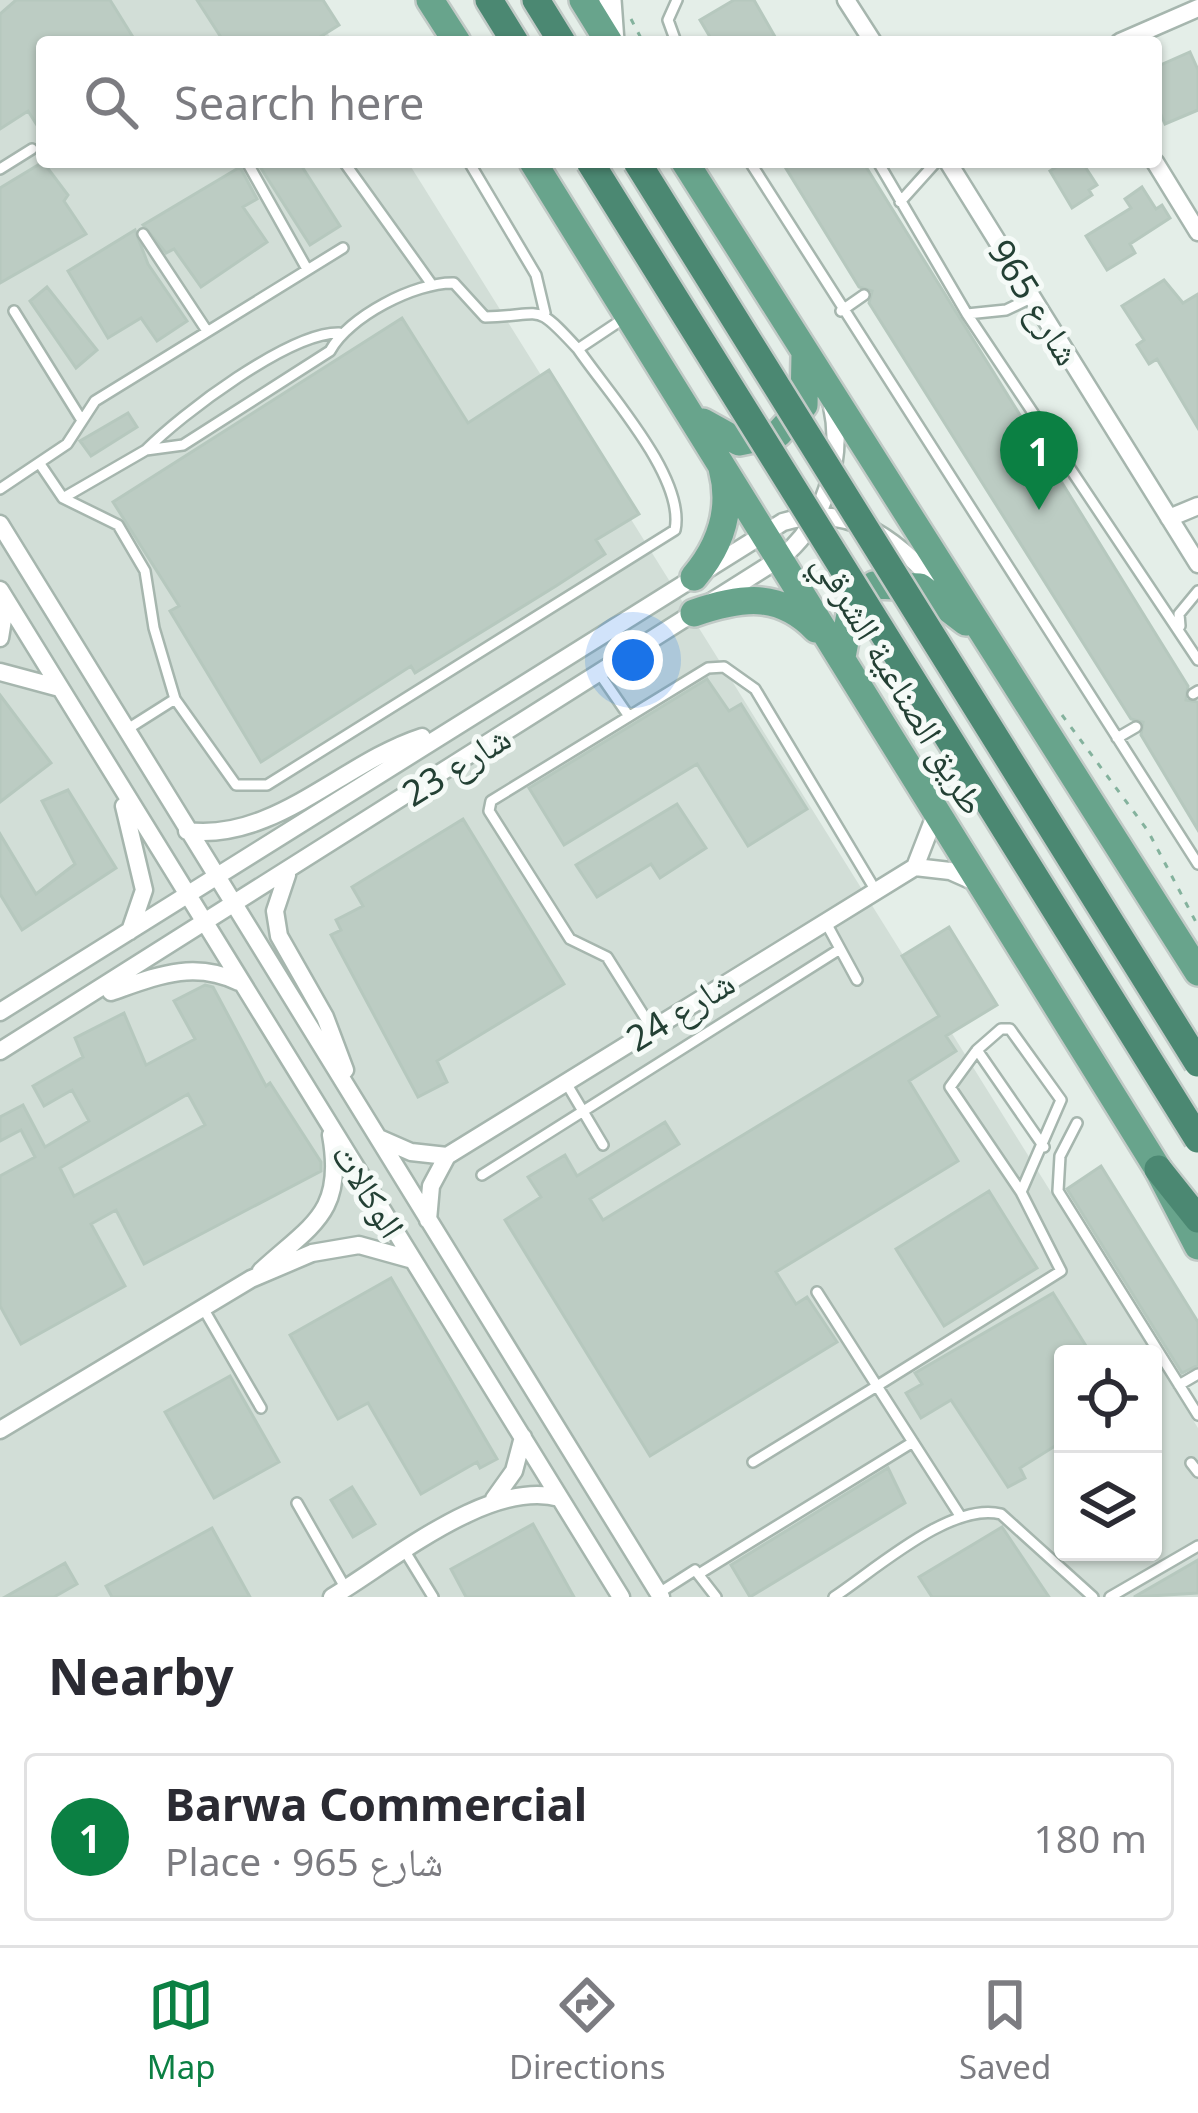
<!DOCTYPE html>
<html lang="en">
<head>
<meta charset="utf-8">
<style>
	:root { --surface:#fff; --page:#f7f7f7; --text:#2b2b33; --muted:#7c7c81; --line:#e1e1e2; --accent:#0b8043 }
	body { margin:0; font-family:"Noto Sans","Noto Naskh Arabic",sans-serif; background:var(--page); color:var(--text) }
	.controls { position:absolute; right:36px; bottom:36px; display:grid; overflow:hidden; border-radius:12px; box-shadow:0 3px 9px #0004 }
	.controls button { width:108px; height:108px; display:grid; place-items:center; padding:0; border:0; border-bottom:3px solid var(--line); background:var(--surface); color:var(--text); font:60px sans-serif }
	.you { position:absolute; left:633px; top:660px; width:42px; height:42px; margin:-30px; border:9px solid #fff; border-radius:50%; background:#1a73e8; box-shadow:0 0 0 18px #1a73e833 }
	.badge { display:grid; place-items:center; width:78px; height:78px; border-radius:50%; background:var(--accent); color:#fff; font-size:39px; font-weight:700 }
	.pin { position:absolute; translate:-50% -99px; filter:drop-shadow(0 3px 6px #0008) }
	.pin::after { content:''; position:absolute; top:63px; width:42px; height:36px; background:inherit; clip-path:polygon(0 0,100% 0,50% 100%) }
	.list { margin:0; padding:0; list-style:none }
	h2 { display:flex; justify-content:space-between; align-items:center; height:156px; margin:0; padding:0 48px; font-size:51px }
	h2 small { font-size:39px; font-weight:400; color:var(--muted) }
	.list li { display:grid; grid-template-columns:78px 1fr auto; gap:36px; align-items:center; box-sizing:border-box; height:168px; margin:0 24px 24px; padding:0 24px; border:3px solid var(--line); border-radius:12px }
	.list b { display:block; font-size:45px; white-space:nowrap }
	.list p { margin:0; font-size:39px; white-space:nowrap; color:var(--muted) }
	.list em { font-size:39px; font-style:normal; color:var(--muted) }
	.icon { flex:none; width:66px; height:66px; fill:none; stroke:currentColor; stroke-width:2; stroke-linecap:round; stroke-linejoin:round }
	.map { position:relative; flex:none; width:1198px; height:1597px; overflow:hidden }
	.search { position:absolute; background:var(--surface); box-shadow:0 3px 9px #0004; left:36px; right:36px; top:36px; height:132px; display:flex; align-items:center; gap:30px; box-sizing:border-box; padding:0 42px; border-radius:12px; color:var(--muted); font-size:45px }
	.sheet { height:348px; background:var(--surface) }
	nav { display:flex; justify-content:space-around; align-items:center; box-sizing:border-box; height:168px; border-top:3px solid var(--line); background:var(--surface); font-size:33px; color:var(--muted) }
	nav a { display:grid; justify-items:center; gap:6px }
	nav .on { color:var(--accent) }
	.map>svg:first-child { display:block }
	.built { fill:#d2ded7 }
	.building { fill:#bcccc3; stroke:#b6c8be; stroke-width:3; fill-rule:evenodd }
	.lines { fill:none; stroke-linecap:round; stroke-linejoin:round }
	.service-casing { stroke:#a6b6ae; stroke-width:14 }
	.minor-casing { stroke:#a6b6ae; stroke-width:21 }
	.tertiary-casing { stroke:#a6b6ae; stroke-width:26 }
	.primary-casing { stroke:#c1cac6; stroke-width:32 }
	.trunk-casing { stroke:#c1cac6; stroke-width:32 }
	.path { stroke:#84b29d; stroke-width:3; stroke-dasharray:6 9; stroke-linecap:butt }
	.service { stroke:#fff; stroke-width:9 }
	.minor { stroke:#fff; stroke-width:16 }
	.tertiary { stroke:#fff; stroke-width:21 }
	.primary { stroke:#68a48c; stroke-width:27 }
	.trunk { stroke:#4b8872; stroke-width:27 }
	.trunk-bridge-casing { stroke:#c1cac6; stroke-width:32; stroke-linecap:butt }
	.trunk-bridge { stroke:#4b8872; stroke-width:27 }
	.labels { text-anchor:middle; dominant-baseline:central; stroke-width:10; stroke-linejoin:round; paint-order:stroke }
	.street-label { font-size:36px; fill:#234034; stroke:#f5faf7 }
</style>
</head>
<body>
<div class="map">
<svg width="1198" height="1597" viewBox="0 0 1198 1597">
	<rect width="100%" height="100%" fill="#e4eee8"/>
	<path class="built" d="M0 0H307L333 42H42V162H408L1152 1354H1063V1552H1153V1356L1198 1428V1597H0Z"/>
	<path class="building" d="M16 0H110L136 42H42V133L28 111 0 129V14Z
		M197 0H323L339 25 312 42H224Z
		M734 0H754L778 42H713L700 20Z
		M1190 52 1198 70V110L1165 124 1156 103V67Z
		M43 162 68 195 64 201 86 234 0 283V188Z
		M257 162H299L340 226 310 245Z
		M782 162H863L1188 686 1186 700 1198 702V830L1141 735 1143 722 1131 719 869 303 872 291 859 287Z
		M1064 162H1082L1097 185 1089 190 1092 195 1072 208 1050 171Z
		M240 167 257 199 243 207 267 242 201 287 174 249 166 253 143 225Z
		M1142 187 1156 209 1162 205 1170 218 1130 244 1135 253 1107 270 1086 236 1131 208 1125 199Z
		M135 230 148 264 187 321 157 341 141 318 108 338 68 271Z
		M1164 280 1183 303 1198 294V428L1157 359 1149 364 1137 345 1144 340 1122 306Z
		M47 287 97 350 76 368 30 301Z
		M402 318 468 423 549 370 639 514 596 540 605 554 556 586 415 673 411 666 261 762 170 611 179 606 113 502Z
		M128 413 137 427 91 456 80 441Z
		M707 679 729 711 741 704 807 809 748 846 697 764 564 845 529 788Z
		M0 695 51 763 0 802Z
		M68 790 116 868 22 930 0 894V834L36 894 75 864 42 801Z
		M677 804 706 848 660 878 651 864 597 897 576 865Z
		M463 819 564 984 437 1061 447 1082 418 1097 331 935 341 930 336 920 363 906 352 887Z
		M949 927 997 1005 946 1036 956 1051 909 1081 958 1161 776 1272 796 1304 807 1297 837 1342 650 1456 505 1220 541 1197 528 1177 565 1155 577 1176 665 1122 679 1144 590 1199 603 1220 939 1016 902 956Z
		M205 985 213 987 266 1086 270 1083 321 1162V1171L144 1264 116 1210 91 1224 125 1286 21 1344 0 1306V1176L35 1157 21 1130 0 1141V1117L23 1105 45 1147 89 1121 72 1090 44 1106 33 1086 83 1057 75 1038 124 1013 146 1065 195 1039 174 1001ZM188 1094 205 1125 74 1196 60 1168Z
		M1101 1166 1198 1322V1365L1182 1373 1067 1189Z
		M989 1191 1037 1268 944 1326 896 1249Z
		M391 1278 497 1459 480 1468 477 1462 421 1494 368 1403 338 1419 290 1335Z
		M1053 1293 1091 1354H1063V1441L1020 1468 1025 1478 1008 1487 951 1400 921 1418 906 1393 922 1384 915 1373Z
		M230 1376 279 1462 214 1498 165 1412Z
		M888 1468 905 1503 750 1597 731 1565Z
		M352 1487 375 1524 353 1537 331 1500Z
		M533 1524 574 1597H466L451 1569Z
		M1002 1527 1049 1597H932L919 1577Z
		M212 1528 250 1597H112L106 1586Z
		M1198 1560V1593L1134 1597Z
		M65 1563 77 1584 54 1597H5Z"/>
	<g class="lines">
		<defs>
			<path id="service" d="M676 42 668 20 677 0
				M247 162 307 269
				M344 162 430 282
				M469 162 536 275 545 313
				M750 162 1198 864
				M878 162 967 314 1198 660
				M0 169 32 149
				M900 202 936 162
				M143 234 207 331
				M14 311 81 419
				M841 311 864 295
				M967 314 1006 310 1031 298
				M146 450C181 414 290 332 339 333
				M40 464 63 498 118 525 145 571 154 628 175 699 236 785H267L675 530C686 478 608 393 578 349L626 317
				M0 489 67 444 95 401 343 248
				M63 498 146 450 183 445 330 351C348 317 415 282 454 283L485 317C545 316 533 300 578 349
				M1180 626 1179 614 1198 591
				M599 673 628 715
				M1193 694 1198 691
				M126 730 175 699
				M1117 738 1136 727
				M825 921 857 980
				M651 1027 607 957 570 939 489 811 491 801 708 668 724 667 755 689 876 891
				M977 1050 950 1087 1021 1192
				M565 1081 603 1145
				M1077 1123 1060 1156 1058 1191 1198 1415
				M482 1175 840 949
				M203 1308 261 1408
				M1179 1385 1198 1374
				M753 1462 877 1386 817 1292
				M1191 1463 1198 1472
				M297 1503 346 1589
				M959 1514 877 1386 1061 1271 1021 1192 1061 1100 1010 1029H1001L977 1050 1044 1147
				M406 1553 433 1597
				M702 1572 913 1442
				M659 1593 695 1570 716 1597
				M834 1597C876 1569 952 1501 1001 1514L1093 1597
				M1110 1597 1198 1546"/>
			<path id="minor" d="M846 0 873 42
				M1120 42 1198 8
				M948 162 1198 564
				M1155 162 1198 232
				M1169 518 1198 506
				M0 524 661 1597
				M0 590 621 1597
				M0 638 6 601
				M0 672 56 687
				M124 806 144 890 130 931
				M187 831C274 842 342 763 422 737
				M915 867 950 871 977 883
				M287 875 275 911 279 936 325 1017 345 1070
				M111 992C157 976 193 960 239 982
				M0 1012 783 522C854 500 902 545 946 595
				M0 1051 782 557C824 523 844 460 832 406
				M379 1138 411 1152 447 1156
				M428 1220 431 1186 447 1156 915 867 936 813
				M261 1271C312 1224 345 1213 331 1135
				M0 1430 251 1279 312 1253 359 1245 413 1260
				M494 1499 514 1471 523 1437
				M332 1597C392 1561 490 1478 560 1498"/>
			<path id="tertiary" d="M610 0 613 42"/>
			<path id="primary" d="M430 0 457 42
				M583 0 609 42
				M533 162 1158 1169 1198 1246
				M685 162 1198 972
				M703 422 739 442 778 434 804 405 805 355
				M694 577C721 545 733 509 722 468
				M694 613C741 597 779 591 816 629
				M842 657 851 609 874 585 920 587 966 622"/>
			<path id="trunk" d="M489 0 515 42
				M536 0 562 42
				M1158 1169 1198 1219"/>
		</defs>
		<use href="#service" class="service-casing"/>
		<use href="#minor" class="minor-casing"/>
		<use href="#tertiary" class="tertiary-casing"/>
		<use href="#primary" class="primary-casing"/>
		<use href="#trunk" class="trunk-casing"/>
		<path class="path" d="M631 19 643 42
			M1062 715 1148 831 1198 926"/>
		<use href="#service" class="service"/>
		<use href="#minor" class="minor"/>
		<use href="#tertiary" class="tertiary"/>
		<use href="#primary" class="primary"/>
		<use href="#trunk" class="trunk"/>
		<defs>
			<path id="trunk-bridge" d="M590 162 1198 1139
				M637 162 1198 1063"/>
		</defs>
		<use href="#trunk-bridge" class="trunk-bridge-casing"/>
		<use href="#trunk-bridge" class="trunk-bridge"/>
	</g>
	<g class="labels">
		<g class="street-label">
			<text transform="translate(1035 302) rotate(58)">شارع 965</text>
			<text transform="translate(900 683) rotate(59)">طريق الصناعية الشرقي</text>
			<text transform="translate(456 765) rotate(-32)">شارع 23</text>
			<text transform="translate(680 1010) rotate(-32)">شارع 24</text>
			<text transform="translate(369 1190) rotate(58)">الوكالات</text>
		</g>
	</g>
</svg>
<div class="controls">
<button><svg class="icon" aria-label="locate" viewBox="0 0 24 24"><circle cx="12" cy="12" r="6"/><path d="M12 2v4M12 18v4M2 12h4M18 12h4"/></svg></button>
<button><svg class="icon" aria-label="layers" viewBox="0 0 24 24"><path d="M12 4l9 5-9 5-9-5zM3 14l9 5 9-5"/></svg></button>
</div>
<div class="you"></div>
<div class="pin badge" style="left:1039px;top:510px">1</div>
<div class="search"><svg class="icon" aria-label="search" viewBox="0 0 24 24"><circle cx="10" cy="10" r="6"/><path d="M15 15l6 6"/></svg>Search here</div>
</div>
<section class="sheet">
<h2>Nearby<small></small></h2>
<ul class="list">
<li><span class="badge">1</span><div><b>Barwa Commercial</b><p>Place · شارع 965</p></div><em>180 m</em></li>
</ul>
</section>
<nav>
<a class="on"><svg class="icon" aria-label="map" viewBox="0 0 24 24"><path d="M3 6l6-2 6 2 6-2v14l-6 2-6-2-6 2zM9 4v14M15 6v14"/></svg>Map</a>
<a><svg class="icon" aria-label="directions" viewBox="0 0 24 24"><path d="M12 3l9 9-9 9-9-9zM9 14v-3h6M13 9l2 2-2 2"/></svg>Directions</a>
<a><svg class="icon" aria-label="saved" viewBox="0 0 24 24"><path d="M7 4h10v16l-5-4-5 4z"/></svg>Saved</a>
</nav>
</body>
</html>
